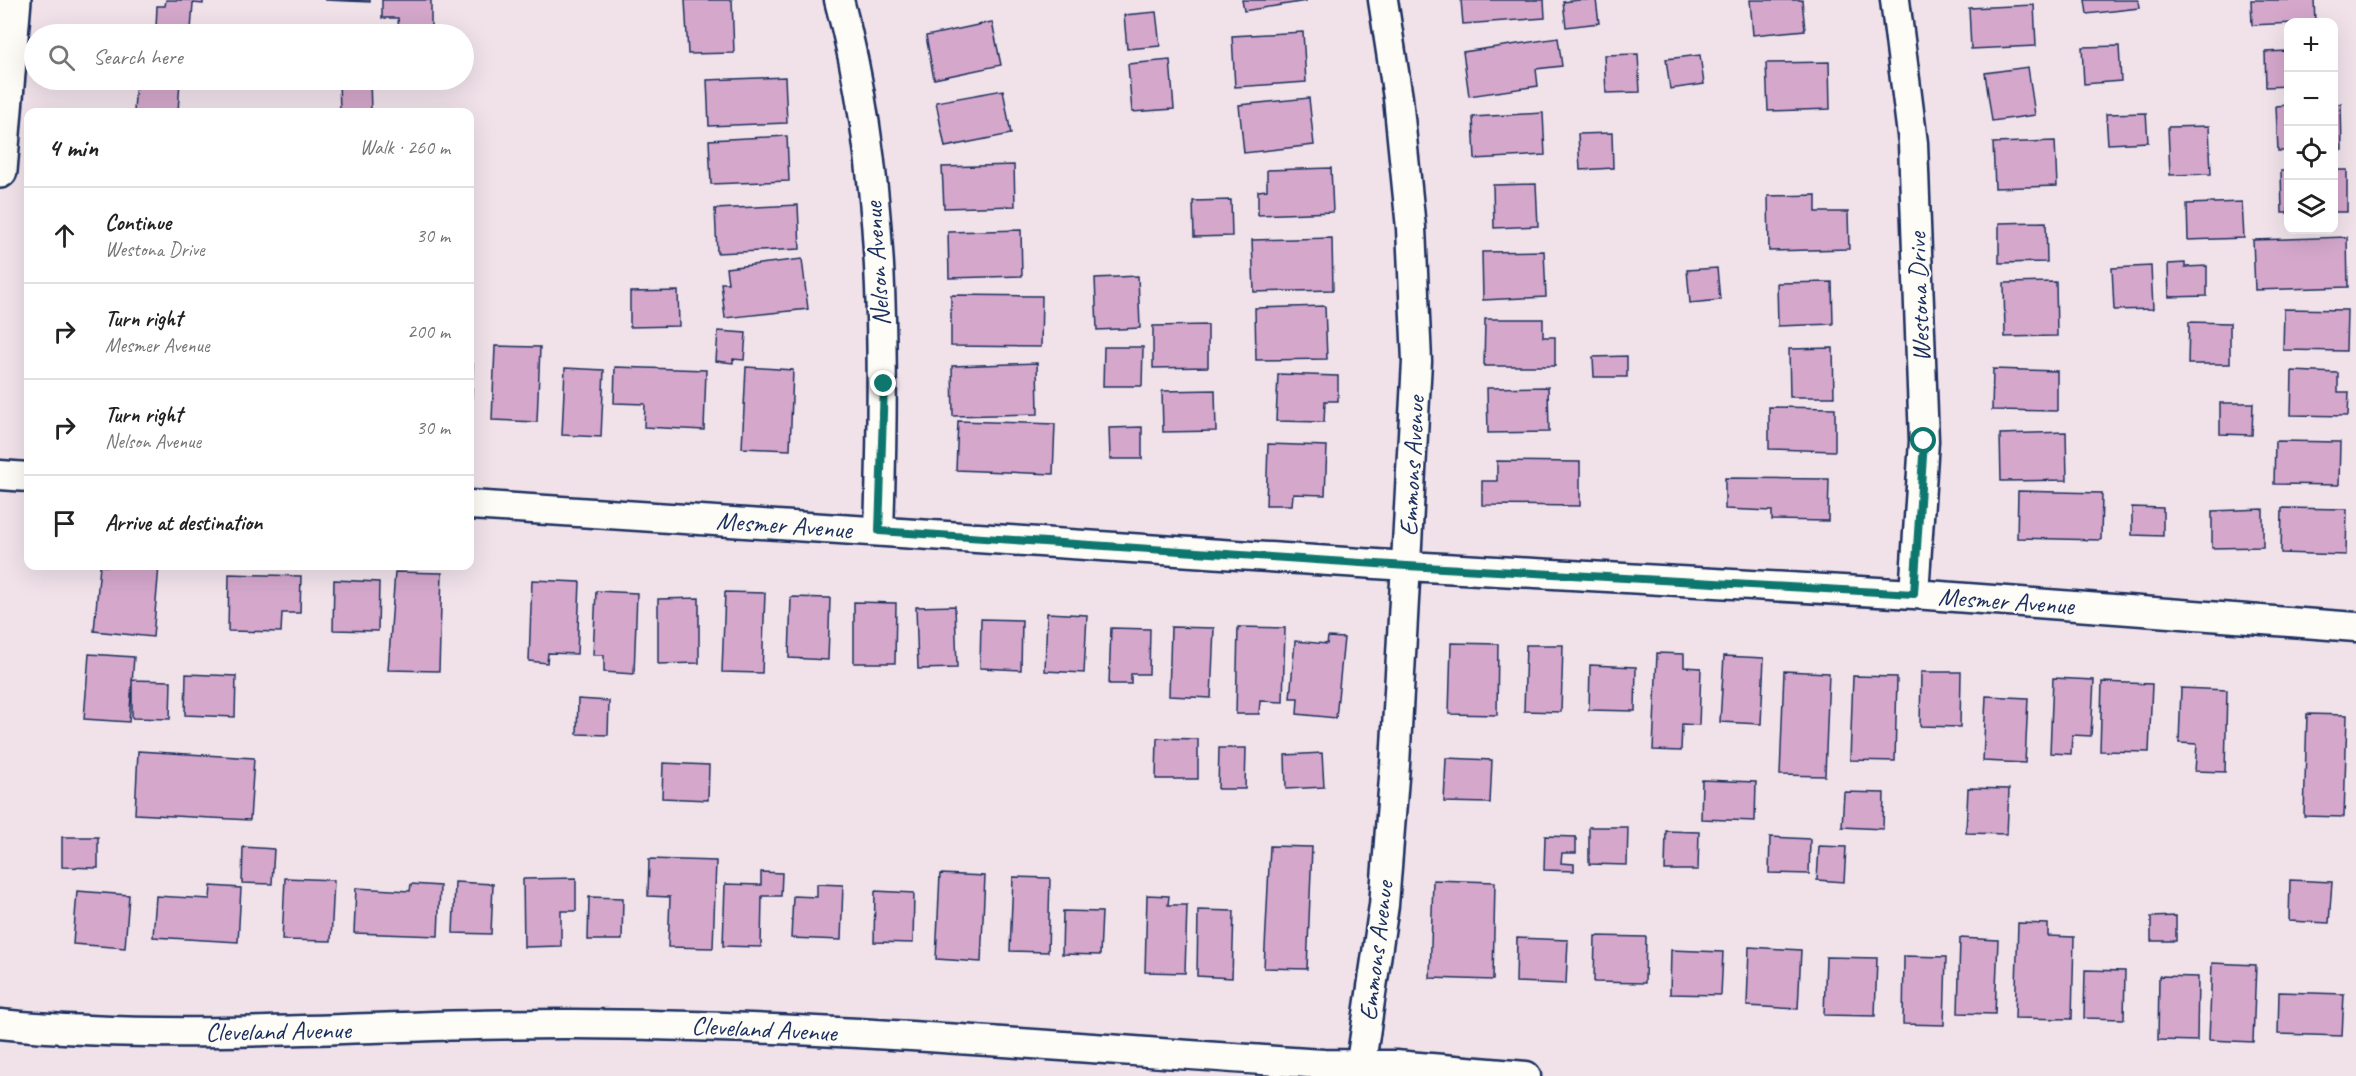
<!DOCTYPE html>
<html lang="en">
<head>
<meta charset="utf-8">
<style>
	:root { --surface:#fff; --page:#f2f2f2; --text:#222; --muted:#767676; --line:#e0e0e0 }
	body { margin:0; font-family:Caveat,sans-serif; background:var(--page); color:var(--text) }
	.controls { position:absolute; right:18px; top:18px; display:grid; overflow:hidden; border-radius:12px; box-shadow:0 6px 24px #0002 }
	.controls button { width:54px; height:54px; display:grid; place-items:center; padding:0; border:0; border-bottom:2px solid var(--line); background:var(--surface); color:var(--text); font:30px sans-serif }
	.stop { position:absolute; width:18px; height:18px; margin:-14px; border:4px solid #0f766e; border-radius:50%; background:#fff }
	.stop.end { background:#0f766e; border-color:#fff; box-shadow:0 2px 6px #0008 }
	.list { margin:0; padding:0; list-style:none }
	h2 { display:flex; justify-content:space-between; align-items:center; height:78px; margin:0; padding:0 24px; font-size:26px }
	h2 small { font-size:20px; font-weight:400; color:var(--muted) }
	.list li { display:grid; grid-template-columns:39px 1fr auto; gap:18px; align-items:center; box-sizing:border-box; height:96px; padding:0 24px; border-top:2px solid var(--line) }
	.list b { display:block; font-size:22px; white-space:nowrap }
	.list p { margin:0; font-size:20px; white-space:nowrap; color:var(--muted) }
	.list em { font-size:20px; font-style:normal; color:var(--muted) }
	.icon { flex:none; width:33px; height:33px; fill:none; stroke:currentColor; stroke-width:2; stroke-linecap:round; stroke-linejoin:round }
	.map { position:relative; flex:none; width:2356px; height:1076px; overflow:hidden }
	.search { position:absolute; background:var(--surface); box-shadow:0 6px 24px #0002; left:24px; top:24px; width:450px; height:66px; display:flex; align-items:center; gap:15px; box-sizing:border-box; padding:0 21px; border-radius:33px; color:var(--muted); font-size:22px }
	.panel { position:absolute; background:var(--surface); box-shadow:0 6px 24px #0002; left:24px; top:108px; width:450px; height:462px; border-radius:12px }
	.map>svg:first-child { display:block }
	.building { fill:#d4a7cb; stroke:#1b2f5e; stroke-width:1.5 }
	.lines { fill:none; stroke-linecap:round; stroke-linejoin:round }
	.minor-casing { stroke:#1b2f5e; stroke-width:33 }
	.secondary-casing { stroke:#1b2f5e; stroke-width:38 }
	.minor { stroke:#fdfcf7; stroke-width:28 }
	.secondary { stroke:#fdfcf7; stroke-width:33 }
	.route { stroke:#0f766e; stroke-width:8 }
	.labels { text-anchor:middle; dominant-baseline:central; stroke-width:4.5; stroke-linejoin:round; paint-order:stroke }
	.street-label { font-size:26px; fill:#1b2f5e; stroke:#fdfcf7 }
</style>
</head>
<body>
<div class="map">
<svg width="2356" height="1076" viewBox="0 0 2356 1076">
	<rect width="100%" height="100%" fill="#f1e2ea"/>
	<filter id="ink" filterUnits="userSpaceOnUse"><feTurbulence type="fractalNoise" baseFrequency=".0167" numOctaves="2"/><feDisplacementMap in="SourceGraphic" scale="12" xChannelSelector="R" yChannelSelector="G"/><feConvolveMatrix kernelMatrix="1 2 1 2 8 2 1 2 1" color-interpolation-filters="sRGB"/></filter>
	<g filter="url(#ink)">
		<path class="building" d="M166 0H203V4L193 3 191 30 156 28 157 6H165Z
			M325 0H370V2Z
			M382 0H431V34H399L398 18H382Z
			M685 0H732L734 53 688 54Z
			M1242 0H1306V1L1244 11Z
			M1461 0H1544L1545 18 1463 24Z
			M1579 0H1596L1599 23 1566 27 1563 2Z
			M1750 0H1802L1805 30 1753 35Z
			M2085 0H2138L2139 8 2087 14Z
			M2251 0H2314L2315 22 2252 25Z
			M2034 5 2036 46 1971 49 1969 8Z
			M1156 12 1160 46 1127 49 1124 15Z
			M992 22 1001 65 934 79 926 36Z
			M1303 32 1306 82 1235 87 1232 36Z
			M1558 38 1562 66 1536 69 1538 86 1469 96 1463 52Z
			M2119 46 2121 81 2084 84 2082 47Z
			M2288 51V86L2266 87 2265 52Z
			M1638 54 1640 92 1606 93 1604 55Z
			M1700 55 1704 84 1670 89 1666 59Z
			M1170 60 1174 109 1132 112 1128 64Z
			M1829 62 1830 109 1768 111 1766 63Z
			M2028 67 2035 115 1992 121 1985 73Z
			M785 77 787 123 709 126 707 80Z
			M136 80H180L178 112H134Z
			M339 80H370L371 112H340Z
			M1003 90 1011 134 945 147 936 102Z
			M1309 98 1314 145 1244 153 1239 105Z
			M2334 104H2341L2342 150H2334Z
			M2288 105V151H2278L2276 106Z
			M1543 113 1545 155 1475 159 1473 117Z
			M2146 113 2148 142 2108 144 2106 114Z
			M2209 126 2211 174 2170 175 2168 127Z
			M1612 133 1613 168 1580 170 1578 134Z
			M787 136 789 181 711 184 709 140Z
			M2055 141 2057 186 1995 188 1993 143Z
			M1014 165 1015 206 944 208 942 167Z
			M1331 168 1333 212 1258 215V191L1267 190V170Z
			M2334 170H2347V212H2334Z
			M2281 171H2288V213H2282Z
			M1536 184 1538 226 1494 228 1493 185Z
			M1816 195V212H1848L1849 249 1769 251 1768 196Z
			M1231 200 1232 236 1194 237 1193 201Z
			M2242 202 2244 238 2188 240 2187 204Z
			M798 205 800 249 717 253 715 209Z
			M2046 222 2047 262 1999 263V223Z
			M1021 230 1022 276 949 278 948 232Z
			M2347 237 2348 287 2255 290 2253 240Z
			M1332 238 1333 290 1254 292 1252 240Z
			M1544 251 1546 297 1483 300 1482 252Z
			M802 259 808 309 725 318 721 283H728L726 268Z
			M2185 263V267L2207 266V296L2169 297 2168 264Z
			M2151 266 2153 309 2114 310 2112 268Z
			M1717 268 1720 300 1690 303 1687 270Z
			M1138 276 1140 328 1097 330 1095 278Z
			M1832 282 1833 324 1778 326 1777 283Z
			M2056 282 2057 336 2005 337 2004 283Z
			M678 291 679 326 630 327V292Z
			M951 295 1042 296 1041 347 951 346Z
			M1325 306 1327 359 1256 360 1255 308Z
			M2284 309 2347 310 2346 351 2283 350Z
			M1485 319H1543V337H1555V366H1484Z
			M2189 322 2230 323V364H2188Z
			M1208 325V367L1153 368V326Z
			M718 331 746 333 744 360 733 359V363L716 361Z
			M495 346 540 347 537 422 492 420Z
			M1104 347H1143L1142 386H1103Z
			M1833 348 1834 397H1790L1789 349Z
			M1627 356V377H1594L1593 357Z
			M1037 363 1038 414 953 416 952 366Z
			M470 364H473L471 417H470Z
			M615 367 706 370 704 430 644 427 645 404 614 403Z
			M746 367 793 370 790 450 742 448Z
			M565 368 604 370 601 437 562 435Z
			M1993 369 2057 371V411L1992 410Z
			M2292 371 2338 373V392H2349L2348 416 2291 415Z
			M1278 374 1338 376V401H1325L1324 422 1276 421Z
			M1548 387 1549 432 1488 433 1487 388Z
			M1215 390 1216 431 1163 432 1162 391Z
			M2220 403H2253L2252 435 2220 434Z
			M1769 407 1835 408V451L1769 449Z
			M958 421 1055 424 1053 474 956 470Z
			M1142 427V459H1110L1109 428Z
			M2066 432 2067 480 2001 481 2000 434Z
			M2275 441 2340 442 2339 485 2274 484Z
			M1268 444 1327 446 1325 495 1293 494 1292 505H1266Z
			M1497 461 1580 462V506L1482 505V481H1497Z
			M1725 478 1829 479 1828 521 1772 520V511L1725 509Z
			M2018 491 2102 493 2101 540 2017 538Z
			M2132 507 2163 508V536L2132 535Z
			M2282 508 2347 509 2346 555 2281 553Z
			M2263 509V547L2212 548V511Z
			M100 566H159L153 637 94 631Z
			M395 572 442 573 439 671 388 670Z
			M229 574 301 576 300 613H282L281 632 228 631Z
			M334 580 379 582 378 631 333 630Z
			M532 580 580 582 577 654 548 653 547 663 529 661Z
			M596 591 637 593 634 674 604 672V655H593Z
			M725 592 765 593 762 673 722 672Z
			M791 597 830 598 828 660 789 658Z
			M699 598V663L658 664V599Z
			M854 602 896 603 895 663H854Z
			M955 606 957 668 918 669 916 607Z
			M1047 613 1087 615 1084 673 1045 671Z
			M981 619 1022 620 1021 670 980 668Z
			M1171 627 1214 628 1211 698 1169 696Z
			M1238 627 1285 628 1283 702 1260 701 1259 714H1236Z
			M1111 628 1150 629 1149 674H1131V684H1109Z
			M1328 637 1344 638 1336 718 1297 714 1298 698H1290L1295 641 1327 644Z
			M1451 643 1498 644 1497 715 1449 714Z
			M1526 645H1563L1561 712 1524 711Z
			M1657 653 1684 654V667L1701 668 1699 725 1682 724 1681 751 1653 750Z
			M89 654 134 657 129 722 84 719Z
			M1724 656 1764 658 1761 724 1720 722Z
			M1590 665 1636 667 1635 711 1589 710Z
			M1784 671 1829 673 1825 776 1780 775Z
			M1921 672H1961L1960 727 1920 726Z
			M186 674 236 676 235 717 185 715Z
			M1853 676 1897 677 1895 761 1850 760Z
			M2053 678 2094 680 2091 736 2072 735 2071 754 2050 753Z
			M132 680 171 681 170 719 132 718Z
			M2102 682 2152 684 2149 752 2100 751Z
			M2181 688 2227 690 2225 772 2195 771 2197 744 2179 743Z
			M1986 696 2028 698 2025 763 1983 761Z
			M578 699 609 701 608 735 577 734Z
			M2307 714 2347 715 2344 817 2304 816Z
			M1157 738 1198 739V779H1156Z
			M1219 748H1246L1245 789H1218Z
			M138 751 254 758 250 820 135 814Z
			M1322 753 1324 787 1286 789 1285 755Z
			M1446 758 1492 760 1490 803 1444 802Z
			M663 763 709 765 708 800 662 798Z
			M1702 780 1756 782 1755 821 1701 819Z
			M1968 788 2009 789 2007 834 1966 833Z
			M1844 792 1884 793 1883 829 1842 827Z
			M1589 827H1628L1627 865 1589 864Z
			M1666 831 1699 832 1698 870H1665Z
			M1545 836 1576 837V853H1562L1561 863 1574 864V871L1544 870Z
			M62 837H98V868L62 867Z
			M1770 837 1810 839 1809 874 1769 873Z
			M1270 846 1312 847 1307 969 1264 968Z
			M1819 846 1846 847 1844 882 1817 880Z
			M243 847 274 849 272 884 242 883Z
			M649 859 716 861 713 948 668 947 670 897 648 896Z
			M761 872 782 873 781 896H762L761 947 723 946 725 884 761 885Z
			M940 874 985 876 981 962 936 959Z
			M1013 877 1050 878 1048 952 1010 951Z
			M285 878 334 880 331 941 282 940Z
			M576 878V911H561V946L524 947 523 879Z
			M1433 880 1495 882 1493 980 1430 978Z
			M2290 880 2332 882 2329 923 2289 921Z
			M455 882 493 884 491 934 453 933Z
			M411 884 440 886 438 936 354 933 356 888 410 891Z
			M817 884 843 885 841 940 791 938 793 896 817 897Z
			M211 886 241 888 238 942 153 937 156 896 210 899Z
			M77 891 129 895 125 948 73 944Z
			M875 891 914 893 913 943 874 942Z
			M1147 895 1169 896 1168 905H1187L1185 973 1145 972Z
			M589 897 623 898 622 940H588Z
			M1198 910 1234 911 1232 978 1197 976Z
			M1063 911 1102 912 1100 955 1062 954Z
			M2176 916V941H2151V917Z
			M2018 923 2048 924V936L2074 937 2072 1019 2015 1018Z
			M1595 936 1646 937 1645 983 1594 982Z
			M1517 938 1568 940 1566 984 1516 982Z
			M1960 938 1998 940 1995 1014 1958 1013Z
			M1749 947 1801 950 1798 1009 1747 1006Z
			M1671 950 1723 952 1721 995 1670 994Z
			M1904 956 1946 957 1944 1025 1903 1024Z
			M1826 957 1877 958 1875 1016 1824 1015Z
			M2212 963 2256 965 2253 1042 2209 1040Z
			M2085 970 2125 971 2124 1019 2084 1018Z
			M2159 976 2198 977 2197 1041 2158 1040Z
			M2279 992 2344 994 2342 1036 2278 1034Z"/>
		<g class="lines">
			<defs>
				<path id="minor" d="M839 0C886 173 885 353 879 531
					M1895 0 1913 143 1924 441 1914 594
					M0 475 28 477
					M470 505 1407 566 1914 594 2356 627
					M0 1024C191 1043 382 1023 573 1024 823 1025 1074 1048 1324 1064L1395 1065 1526 1076
					M1359 1076 1384 905 1395 765 1417 361 1411 228 1398 98 1383 0"/>
				<path id="secondary" d="M0 171 14 0"/>
			</defs>
			<use href="#minor" class="minor-casing"/>
			<use href="#secondary" class="secondary-casing"/>
			<use href="#minor" class="minor"/>
			<use href="#secondary" class="secondary"/>
		</g>
	</g>
	<g class="lines" filter="url(#ink)">
		<path class="route" d="M884 384 879 531 1407 566 1914 594 1924 441"/>
	</g>
	<g class="labels">
		<g class="street-label">
			<text transform="translate(877 264) rotate(-94)">Nelson Avenue</text>
			<text transform="translate(1919 297) rotate(-92)">Westona Drive</text>
			<text transform="translate(1412 466) rotate(-87)">Emmons Avenue</text>
			<text transform="translate(784 525) rotate(4)">Mesmer Avenue</text>
			<text transform="translate(2006 601) rotate(4)">Mesmer Avenue</text>
			<text transform="translate(1376 951) rotate(-83)">Emmons Avenue</text>
			<text transform="translate(764 1029) rotate(3)">Cleveland Avenue</text>
			<text transform="translate(278 1031) rotate(-1)">Cleveland Avenue</text>
		</g>
	</g>
</svg>
<div class="controls">
<button>+</button>
<button>−</button>
<button><svg class="icon" aria-label="locate" viewBox="0 0 24 24"><circle cx="12" cy="12" r="6"/><path d="M12 2v4M12 18v4M2 12h4M18 12h4"/></svg></button>
<button><svg class="icon" aria-label="layers" viewBox="0 0 24 24"><path d="M12 4l9 5-9 5-9-5zM3 14l9 5 9-5"/></svg></button>
</div>
<div class="stop" style="left:1924px;top:441px"></div>
<div class="stop end" style="left:884px;top:384px"></div>
<div class="search"><svg class="icon" aria-label="search" viewBox="0 0 24 24"><circle cx="10" cy="10" r="6"/><path d="M15 15l6 6"/></svg>Search here</div>
<section class="panel">
<h2>4 min<small>Walk · 260 m</small></h2>
<ul class="list">
<li><svg class="icon" aria-label="ahead" viewBox="0 0 24 24"><path d="M12 20V5M6 11l6-6 6 6"/></svg><div><b>Continue</b><p>Westona Drive</p></div><em>30 m</em></li>
<li><svg class="icon" aria-label="right" viewBox="0 0 24 24"><path d="M7 20v-9h11M14 6l5 5-5 5"/></svg><div><b>Turn right</b><p>Mesmer Avenue</p></div><em>200 m</em></li>
<li><svg class="icon" aria-label="right" viewBox="0 0 24 24"><path d="M7 20v-9h11M14 6l5 5-5 5"/></svg><div><b>Turn right</b><p>Nelson Avenue</p></div><em>30 m</em></li>
<li><svg class="icon" aria-label="arrive" viewBox="0 0 24 24"><path d="M6 21V4h12l-3 4 3 4H6"/></svg><div><b>Arrive at destination</b></div></li>
</ul>
</section>
</div>
</body>
</html>
